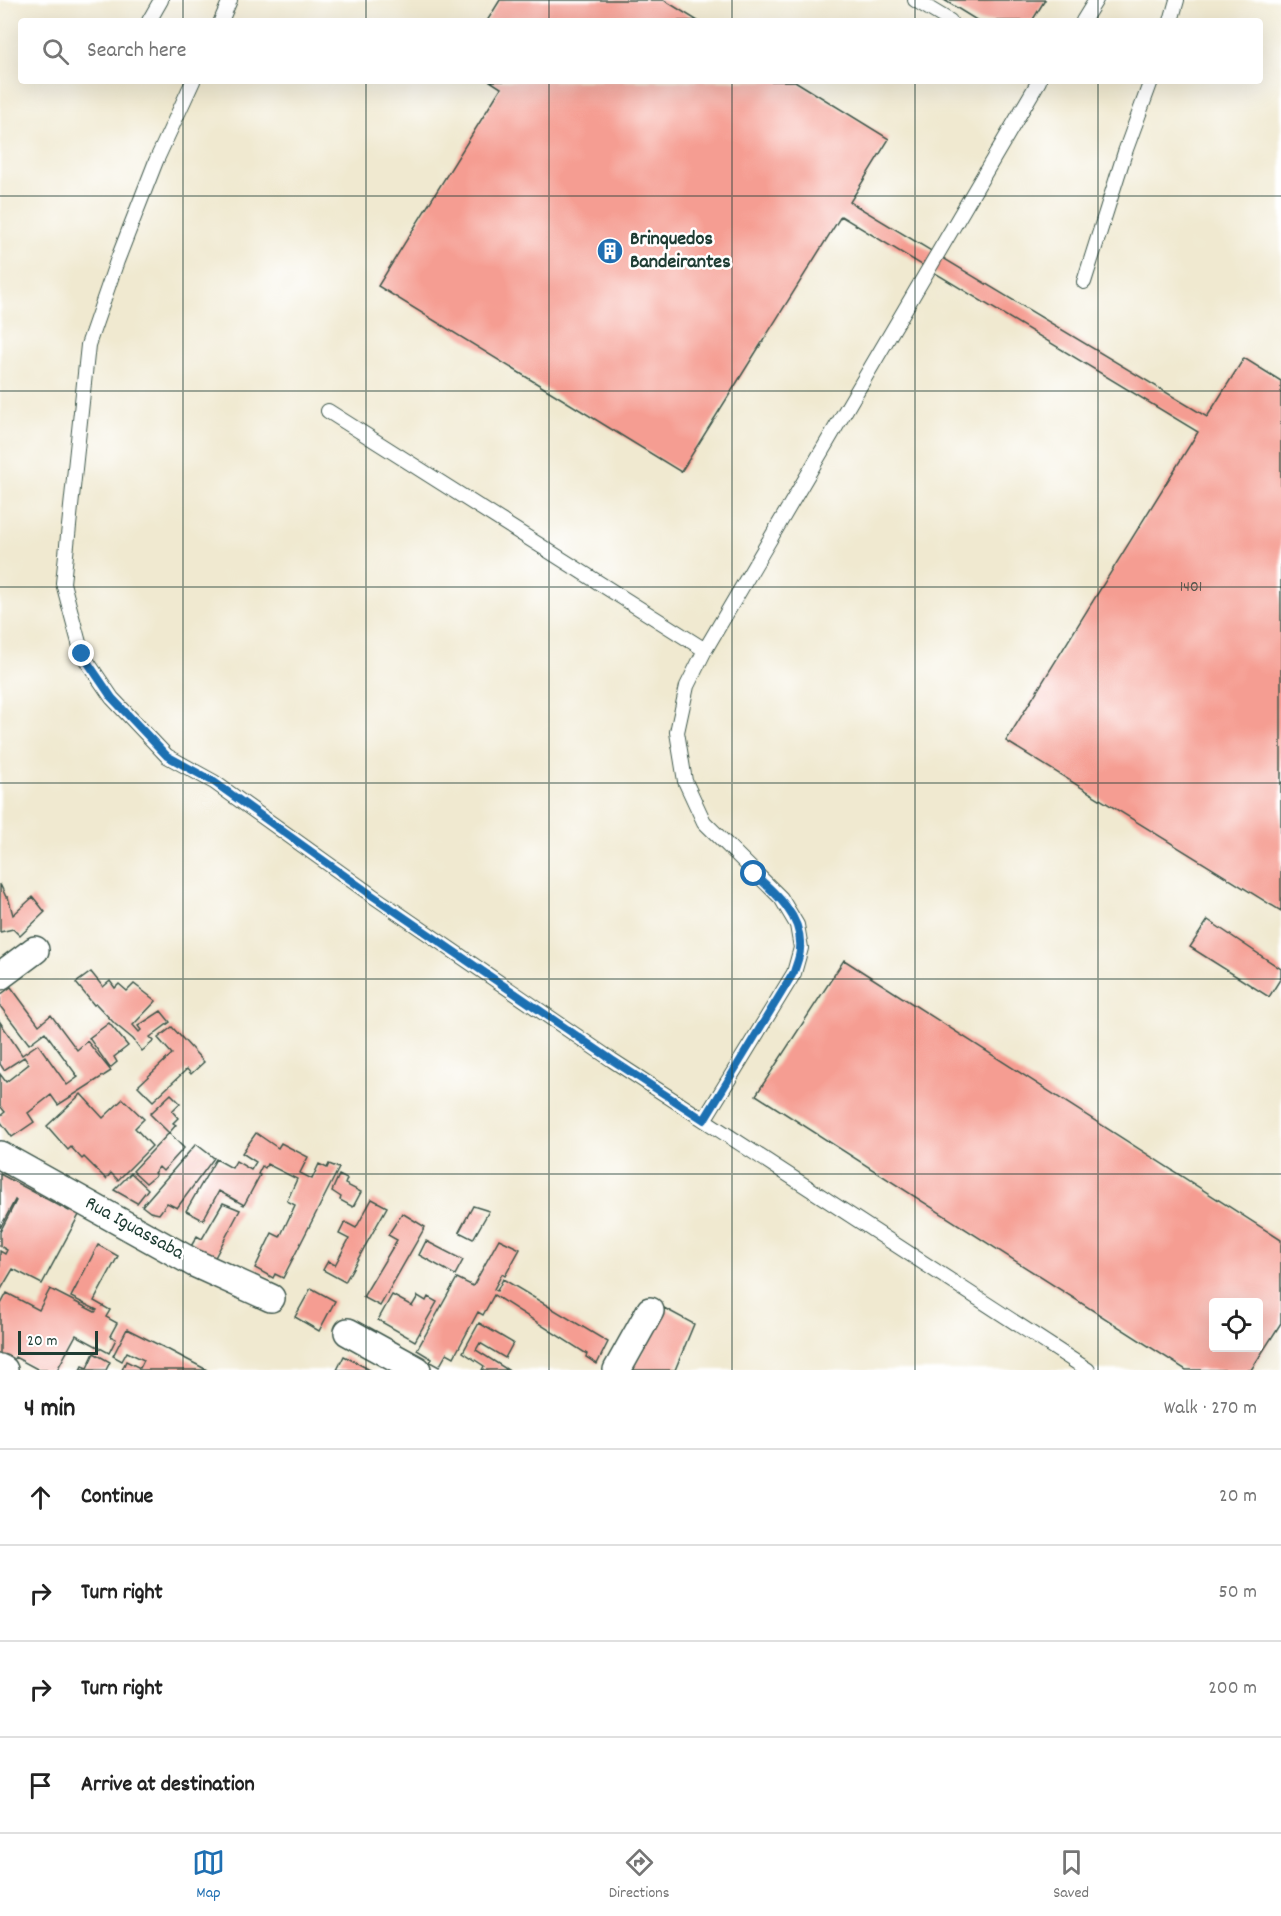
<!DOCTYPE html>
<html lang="en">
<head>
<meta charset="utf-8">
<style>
	:root { --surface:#fff; --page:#f2f2f2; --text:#222; --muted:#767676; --line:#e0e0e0; --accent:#1f6fb2 }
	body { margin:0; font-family:Dekko,sans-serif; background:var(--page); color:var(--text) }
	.controls { position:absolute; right:18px; bottom:18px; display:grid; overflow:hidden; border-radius:6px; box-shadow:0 6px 24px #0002 }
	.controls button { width:54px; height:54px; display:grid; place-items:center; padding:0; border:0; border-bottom:2px solid var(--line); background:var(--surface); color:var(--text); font:30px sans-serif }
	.scale { position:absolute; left:18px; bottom:15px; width:80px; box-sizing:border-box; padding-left:6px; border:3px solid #1f3d34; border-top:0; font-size:16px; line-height:21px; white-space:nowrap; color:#1f3d34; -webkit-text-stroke:4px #fff; paint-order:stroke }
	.stop { position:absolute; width:18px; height:18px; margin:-14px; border:4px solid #1f6fb2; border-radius:50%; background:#fff }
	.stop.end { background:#1f6fb2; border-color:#fff; box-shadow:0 2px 6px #0008 }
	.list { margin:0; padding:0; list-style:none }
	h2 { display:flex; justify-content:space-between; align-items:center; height:78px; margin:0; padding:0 24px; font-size:26px }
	h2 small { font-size:20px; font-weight:400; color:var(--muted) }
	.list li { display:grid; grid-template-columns:39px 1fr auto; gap:18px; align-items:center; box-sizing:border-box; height:96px; padding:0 24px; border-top:2px solid var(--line) }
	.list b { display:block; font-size:22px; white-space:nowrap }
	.list em { font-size:20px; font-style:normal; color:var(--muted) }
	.icon { flex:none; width:33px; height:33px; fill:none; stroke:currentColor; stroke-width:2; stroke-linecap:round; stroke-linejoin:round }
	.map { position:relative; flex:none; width:1281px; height:1370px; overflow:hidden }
	.search { position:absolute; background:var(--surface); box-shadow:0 6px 24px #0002; left:18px; right:18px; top:18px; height:66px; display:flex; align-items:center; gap:15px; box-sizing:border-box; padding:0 21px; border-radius:6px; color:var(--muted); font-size:22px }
	.sheet { height:462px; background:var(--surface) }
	nav { display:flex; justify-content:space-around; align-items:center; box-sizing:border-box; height:84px; border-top:2px solid var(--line); background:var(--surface); font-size:16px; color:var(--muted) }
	nav a { display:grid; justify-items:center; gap:3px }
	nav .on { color:var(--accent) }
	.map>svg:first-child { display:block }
	.building { fill:#f59d92; fill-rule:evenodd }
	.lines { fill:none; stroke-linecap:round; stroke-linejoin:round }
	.service-casing { stroke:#3e574b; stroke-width:16 }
	.minor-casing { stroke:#3e574b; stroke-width:30 }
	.service { stroke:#fff; stroke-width:14 }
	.minor { stroke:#fff; stroke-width:27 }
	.route { stroke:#1f6fb2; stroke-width:8 }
	.grid { fill:none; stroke:#1f3d34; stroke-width:1.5; stroke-opacity:0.55 }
	.labels { text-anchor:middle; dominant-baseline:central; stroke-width:5; stroke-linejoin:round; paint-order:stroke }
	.number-label { font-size:16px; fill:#54554c }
	.poi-label { font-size:20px; font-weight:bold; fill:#1f3d34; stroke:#fff; text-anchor:start }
	.street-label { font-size:20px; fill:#1f3d34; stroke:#fff }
</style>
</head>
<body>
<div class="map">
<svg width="1281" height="1370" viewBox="0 0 1281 1370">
	<rect width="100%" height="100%" fill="#fff"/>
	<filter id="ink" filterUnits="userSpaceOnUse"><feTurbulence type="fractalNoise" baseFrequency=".0167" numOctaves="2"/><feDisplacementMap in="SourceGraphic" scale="12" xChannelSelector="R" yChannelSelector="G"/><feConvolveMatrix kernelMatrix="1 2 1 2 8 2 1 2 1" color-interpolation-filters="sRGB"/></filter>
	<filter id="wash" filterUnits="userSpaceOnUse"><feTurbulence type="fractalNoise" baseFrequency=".008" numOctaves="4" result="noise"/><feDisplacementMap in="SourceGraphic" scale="24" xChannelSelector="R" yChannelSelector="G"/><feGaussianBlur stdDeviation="1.35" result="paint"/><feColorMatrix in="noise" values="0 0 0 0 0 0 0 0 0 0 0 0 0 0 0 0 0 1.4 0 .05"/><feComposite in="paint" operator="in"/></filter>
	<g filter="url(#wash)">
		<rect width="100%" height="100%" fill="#f0e9d0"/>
		<g id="blocks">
			<path class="building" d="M500 0H664L698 21H487Z
				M944 0H1045L1032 21H978Z
				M490 81H795L889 139 850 202 1207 417 1244 358 1281 381V911L1006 741 1198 432 841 216 681 472 378 286 501 88Z
				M0 884 6 897H8L13 915 33 897 45 912 20 936 13 929 0 932Z
				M1208 920 1281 969V978L1269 997 1190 947Z
				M844 960 1281 1240V1323L1251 1370H1186L756 1095ZM1214 1302H1258V1348H1214Z
				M91 972 103 987 110 981 115 988 119 984 127 991 134 984 156 1001 133 1025 139 1032 141 1030 138 1026 161 1011 170 1022 150 1037 154 1041 142 1051 133 1039 115 1024 96 1004 94 1005 76 983Z
				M11 987 39 1025 51 1015 77 1050 87 1041 111 1071 58 1105 51 1095 28 1113 34 1122 12 1137 0 1121V1116L5 1112 0 1106V1074L6 1082 29 1064 24 1057 4 1070 0 1064V1022L22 1055 38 1044 67 1085 78 1077 45 1032 29 1044 0 1006V995Z
				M109 1023 128 1046 114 1057 117 1062 110 1068 89 1038Z
				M172 1027 204 1062 191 1074 187 1069 153 1101 138 1086 172 1054 158 1038Z
				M81 1094 103 1118 123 1099 144 1119 135 1128 152 1146 118 1180 111 1173 106 1179 84 1157 82 1159 71 1147 68 1150 47 1126Z
				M171 1094 180 1103 172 1111 178 1118 173 1123 176 1125 169 1133 184 1148 163 1171 159 1167 154 1173 156 1175 146 1183 133 1171 169 1133 150 1114Z
				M256 1133 278 1148 281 1143 308 1157 300 1173 312 1179 319 1164 327 1168 329 1164 339 1168 283 1278 275 1274 273 1278 255 1268 272 1233 280 1237 295 1205 287 1201 297 1179 267 1164 265 1168 262 1166 258 1174 260 1175 244 1205 219 1191 203 1220 186 1211 216 1159 232 1168 236 1161 251 1170 256 1162 242 1153Z
				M196 1144 214 1158 177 1208 167 1203 159 1214 150 1212 142 1206Z
				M131 1173 148 1189 137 1203 114 1190Z
				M0 1174 69 1211 71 1208 80 1213 42 1284 13 1269 0 1291V1251L5 1254 7 1250 0 1246V1232L16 1201 15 1200 0 1228Z
				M339 1175 347 1179 345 1184 361 1192 353 1207 340 1200 341 1197 332 1191Z
				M372 1199 387 1207 345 1282 323 1270 328 1261 335 1265 349 1239 339 1234 345 1222 356 1228Z
				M223 1203 240 1210 211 1265 187 1253 197 1236 202 1239Z
				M473 1206 489 1211 473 1239 459 1232Z
				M402 1213 425 1227 380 1306 363 1297 397 1240 388 1235Z
				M499 1239 520 1249 505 1276 502 1274 494 1289 497 1291 503 1279 608 1342 597 1364 586 1357 587 1354 494 1295 483 1315 478 1312 454 1357 447 1353 439 1367 430 1362 432 1359 417 1350 457 1278 473 1286Z
				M426 1241 463 1260 455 1275 419 1255Z
				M98 1245 118 1256 94 1301 110 1310 106 1317 117 1323 110 1336 116 1339 109 1353 76 1335 57 1370H39L15 1357 13 1361 0 1354V1306L7 1293 39 1310 50 1289 95 1312 97 1310 71 1297Z
				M311 1288 335 1301 319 1331 295 1317Z
				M392 1295 412 1306 418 1296 426 1301 428 1297 437 1302 415 1341 378 1320Z
				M664 1308 694 1324 675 1370H633Z
				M479 1323 513 1343 505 1358 480 1343 476 1350 508 1370H482L484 1366 463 1352Z
				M127 1329 167 1349 207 1370H122L126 1361 140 1368 144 1360 127 1352 122 1361 113 1356Z
				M94 1353 110 1362 106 1370H80L82 1366 87 1368Z
				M344 1356 370 1370H337Z"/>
		</g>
	</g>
	<g filter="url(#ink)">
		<use href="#blocks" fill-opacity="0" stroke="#3e574b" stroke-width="1.5"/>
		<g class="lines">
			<defs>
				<path id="service" d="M915 0 950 21
					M149 21 161 0
					M221 21 230 0
					M1083 21 1096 0
					M1171 21 1177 0
					M193 81 156 161 117 261 88 345 63 583 82 654 112 698 167 756 214 782 373 896 612 1060 1088 1370
					M1084 282 1125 152 1151 81
					M328 411 705 650
					M704 1120 794 973 801 948 797 925 781 898 704 822 685 781 677 732 687 686 705 650 1039 81"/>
				<path id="minor" d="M0 976 35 950
					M0 1155 194 1263 271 1298
					M348 1332 417 1370
					M0 1368 4 1370
					M617 1370 650 1311"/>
			</defs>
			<use href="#service" class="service-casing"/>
			<use href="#minor" class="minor-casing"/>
			<use href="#service" class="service"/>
			<use href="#minor" class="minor"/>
		</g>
	</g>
	<g class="lines" filter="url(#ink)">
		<path class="route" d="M82 654 112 698 167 756 214 782 373 896 612 1060 704 1120 794 972C796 965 800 957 800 949 803 917 776 893 754 874"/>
	</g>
	<path class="grid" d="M183 0V21M366 0V21M549 0V21M732 0V21M915 0V21M1098 0V21M183 81V1370M366 81V1370M549 81V1370M732 81V1370M915 81V1370M1098 81V1370M0 196H1281M0 391H1281M0 587H1281M0 783H1281M0 979H1281M0 1174H1281"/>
	<defs>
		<symbol id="building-disc" viewBox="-11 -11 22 22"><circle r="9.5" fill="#1f6fb2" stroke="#fff"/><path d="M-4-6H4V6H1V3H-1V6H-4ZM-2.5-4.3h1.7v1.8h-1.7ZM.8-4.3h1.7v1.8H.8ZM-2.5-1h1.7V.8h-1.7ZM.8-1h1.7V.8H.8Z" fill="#fff"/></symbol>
	</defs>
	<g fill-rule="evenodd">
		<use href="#building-disc" x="595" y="236" width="30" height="30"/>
	</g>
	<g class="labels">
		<g class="number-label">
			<text x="1191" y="587">1401</text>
		</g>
		<g class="poi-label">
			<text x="630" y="240">Brinquedos<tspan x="630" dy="23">Bandeirantes</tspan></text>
		</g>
		<g class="street-label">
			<text transform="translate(134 1229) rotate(29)">Rua Iguassaba</text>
		</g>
	</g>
</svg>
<div class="controls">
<button><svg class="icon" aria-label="locate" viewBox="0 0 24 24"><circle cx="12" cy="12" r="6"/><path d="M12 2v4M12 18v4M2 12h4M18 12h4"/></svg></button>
</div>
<div class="scale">20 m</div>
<div class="stop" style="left:754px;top:874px"></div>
<div class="stop end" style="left:82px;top:654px"></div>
<div class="search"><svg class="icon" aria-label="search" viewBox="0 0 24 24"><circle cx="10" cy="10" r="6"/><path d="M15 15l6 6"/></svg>Search here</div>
</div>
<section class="sheet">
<h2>4 min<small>Walk · 270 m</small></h2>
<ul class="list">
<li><svg class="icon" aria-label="ahead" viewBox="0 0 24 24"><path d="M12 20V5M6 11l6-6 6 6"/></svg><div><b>Continue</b></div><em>20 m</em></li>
<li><svg class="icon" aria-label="right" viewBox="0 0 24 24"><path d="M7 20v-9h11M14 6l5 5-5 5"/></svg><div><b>Turn right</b></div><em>50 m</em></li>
<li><svg class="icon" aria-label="right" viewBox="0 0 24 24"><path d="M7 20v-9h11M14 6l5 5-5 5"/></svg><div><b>Turn right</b></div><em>200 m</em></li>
<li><svg class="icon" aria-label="arrive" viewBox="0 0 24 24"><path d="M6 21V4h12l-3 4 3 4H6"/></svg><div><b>Arrive at destination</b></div></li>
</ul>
</section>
<nav>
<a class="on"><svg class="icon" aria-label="map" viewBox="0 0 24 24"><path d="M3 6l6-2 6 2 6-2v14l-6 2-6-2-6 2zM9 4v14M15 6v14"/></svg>Map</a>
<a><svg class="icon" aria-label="directions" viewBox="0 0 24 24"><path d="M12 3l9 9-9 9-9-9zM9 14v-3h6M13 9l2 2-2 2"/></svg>Directions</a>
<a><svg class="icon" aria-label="saved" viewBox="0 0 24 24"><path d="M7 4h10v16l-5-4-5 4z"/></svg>Saved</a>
</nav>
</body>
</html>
